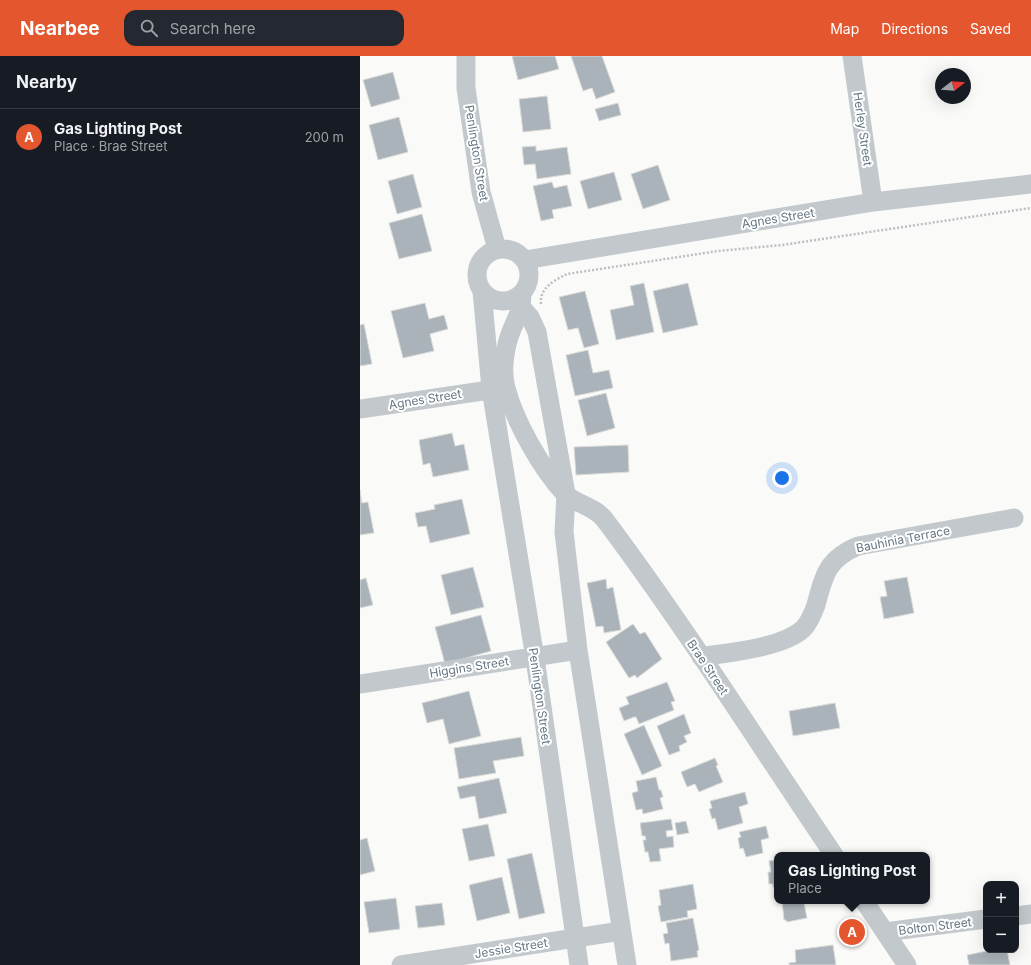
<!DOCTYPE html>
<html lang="en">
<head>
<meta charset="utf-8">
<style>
	:root { --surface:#171b24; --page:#242831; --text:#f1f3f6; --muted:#9ea1a6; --line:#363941; --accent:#e4572e }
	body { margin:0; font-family:Inter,sans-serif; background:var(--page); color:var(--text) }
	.controls { position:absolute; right:12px; bottom:12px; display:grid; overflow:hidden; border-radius:8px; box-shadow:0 4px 16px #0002 }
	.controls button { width:36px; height:36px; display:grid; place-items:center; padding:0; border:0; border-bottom:1px solid var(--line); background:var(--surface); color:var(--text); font:20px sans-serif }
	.compass { position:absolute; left:575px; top:12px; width:36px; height:36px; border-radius:50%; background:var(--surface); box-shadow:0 4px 16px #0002; rotate:73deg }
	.you { position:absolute; left:422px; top:422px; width:14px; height:14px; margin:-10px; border:3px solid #fff; border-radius:50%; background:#1a73e8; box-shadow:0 0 0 6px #1a73e833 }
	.badge { display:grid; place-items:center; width:26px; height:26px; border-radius:50%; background:var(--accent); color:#fff; font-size:13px; font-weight:700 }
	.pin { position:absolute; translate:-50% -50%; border:2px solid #fff; box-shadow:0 1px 4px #0006 }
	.popup { position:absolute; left:414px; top:796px; width:156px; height:52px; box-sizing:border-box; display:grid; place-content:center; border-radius:8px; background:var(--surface); filter:drop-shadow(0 1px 3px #0005); font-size:13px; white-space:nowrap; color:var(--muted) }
	.popup b { font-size:15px; color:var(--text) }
	.popup::after { content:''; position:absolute; left:50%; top:100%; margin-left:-8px; border:8px solid transparent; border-top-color:var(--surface) }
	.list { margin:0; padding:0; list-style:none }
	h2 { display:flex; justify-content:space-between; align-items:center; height:52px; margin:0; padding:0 16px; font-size:17px }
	h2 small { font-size:13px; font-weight:400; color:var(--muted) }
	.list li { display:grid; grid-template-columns:26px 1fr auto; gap:12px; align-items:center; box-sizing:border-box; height:56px; padding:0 16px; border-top:1px solid var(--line) }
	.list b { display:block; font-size:15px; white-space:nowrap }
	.list p { margin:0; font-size:13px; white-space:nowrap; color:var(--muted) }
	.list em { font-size:13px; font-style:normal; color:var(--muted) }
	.icon { flex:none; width:22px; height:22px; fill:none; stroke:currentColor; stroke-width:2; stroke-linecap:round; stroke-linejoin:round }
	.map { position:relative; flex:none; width:671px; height:909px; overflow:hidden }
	header { display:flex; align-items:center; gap:24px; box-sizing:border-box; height:56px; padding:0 20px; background:var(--accent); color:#fff }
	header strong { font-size:19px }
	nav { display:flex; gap:22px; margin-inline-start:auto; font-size:14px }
	.search { width:280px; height:36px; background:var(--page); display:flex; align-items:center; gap:10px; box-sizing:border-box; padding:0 14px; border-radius:12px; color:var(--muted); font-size:15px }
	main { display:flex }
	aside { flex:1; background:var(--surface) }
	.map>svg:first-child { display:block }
	.building { fill:#aab3b9; stroke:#dcdcda }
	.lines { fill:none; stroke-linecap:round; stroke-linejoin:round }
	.path { stroke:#bbbfc2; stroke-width:2.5; stroke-dasharray:2 2; stroke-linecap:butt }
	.minor { stroke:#c3c8cc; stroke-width:19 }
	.labels { text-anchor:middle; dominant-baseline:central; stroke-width:4; stroke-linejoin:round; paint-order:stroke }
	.street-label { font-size:12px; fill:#657683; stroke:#fff }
</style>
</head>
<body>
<header>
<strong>Nearbee</strong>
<div class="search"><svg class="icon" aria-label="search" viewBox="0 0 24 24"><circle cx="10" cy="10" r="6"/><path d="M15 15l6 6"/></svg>Search here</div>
<nav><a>Map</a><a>Directions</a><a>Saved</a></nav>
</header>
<main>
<aside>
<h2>Nearby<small></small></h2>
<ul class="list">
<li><span class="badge">A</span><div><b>Gas Lighting Post</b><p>Place · Brae Street</p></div><em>200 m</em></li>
</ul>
</aside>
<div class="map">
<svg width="671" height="909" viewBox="0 0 671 909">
	<rect width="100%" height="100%" fill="#fafaf8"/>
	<path class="building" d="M152 0H195L199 13 158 24Z
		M211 0H242L255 36 236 43 232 32 223 35Z
		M33 16 40 43 11 51 3 24Z
		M187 40 191 73 163 76 159 43Z
		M258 47 261 59 239 65 235 53Z
		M39 61 48 96 18 104 9 69Z
		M176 90V95L207 91 211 118 177 123 175 108 164 109 162 91Z
		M298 109 310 144 283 153 271 118Z
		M254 116 262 144 228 153 220 125Z
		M53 118 62 151 37 158 28 125Z
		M192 126 194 132 207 129 212 150 192 154 194 162 181 165 173 130Z
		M62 158 72 195 39 203 29 167Z
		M284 227 294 276 256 284 250 254 274 249 270 230Z
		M328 227 338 269 303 277 293 235Z
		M225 235 239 288 224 292 218 272 208 274 199 241Z
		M65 247 69 263 84 259 88 273 70 278 74 295 43 302 31 255Z
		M4 268 12 308 0 310V269Z
		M228 294 233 317 249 314 253 332 215 340 206 299Z
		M246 337 255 372 227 380 218 344Z
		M92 377 95 390 104 388 109 414 73 421 70 407 63 409 59 384Z
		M268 389 269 416 216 419 214 391Z
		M0 434 2 447 8 446 14 477 0 479Z
		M102 443 110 478 70 487 66 470 58 471 55 457 75 453 74 449Z
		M113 511 124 551 91 559 81 519Z
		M547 521 554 557 524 563 520 541 527 540 524 525Z
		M6 522 13 549 0 552V524Z
		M246 523 247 533 253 531 261 574 244 577 243 570 236 571 227 527Z
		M121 559 131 595 85 608 75 571Z
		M273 568 280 578 285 576 302 603 277 622 275 619 269 622 246 586Z
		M307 626 315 645 311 646 314 654 279 668 276 661H274L264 665 259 652 269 648 266 641Z
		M109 635 121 680 89 688 83 663 67 667 62 647Z
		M475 647 480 672 433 680 429 655Z
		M324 658 331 677 324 680 327 686 319 690 320 695 309 699 297 670Z
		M284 669 302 710 282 719 264 678Z
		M161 681 164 700 133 705 136 717 99 723 94 692Z
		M355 702 358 709 356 710 363 726 339 736 335 728 327 731 321 716Z
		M296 721 299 734H301L303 741 300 742 303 753 283 758 282 753 276 754 272 737 278 735 276 725Z
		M139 722 147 757 119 763 115 740 100 743 97 731Z
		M385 736 388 748 379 751 383 767 358 774 355 762 352 763 349 753 352 752 350 745Z
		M311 763 313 774 306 775 307 781 313 780 314 791 299 793 301 805 290 806 288 796H285L283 784H286L285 780H282L280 767Z
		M326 765 329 777 317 779 315 767Z
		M128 768 135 800 109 805 102 773Z
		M406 770 409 782 401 784 403 797 386 801 383 792 380 793 378 782 381 781 379 776Z
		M7 782 15 815 0 819V784Z
		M172 797 185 857 159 863 147 803Z
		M417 804V831H413V828H409L408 816H411L409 805Z
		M142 821 150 857 117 865 109 829Z
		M333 828 337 853 327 855 328 861 301 866 298 850 301 849 299 834Z
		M36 842 40 873 9 877 4 846Z
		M422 845H446L444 847 447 862 427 866 426 864H424Z
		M82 847 85 869 58 872 55 850Z
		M333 862 339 894 337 895 338 901 311 905 309 887 305 888 303 878 308 877 306 867Z
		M473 889 476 909H429V907L436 906 435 894Z
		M632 894H647L650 909H609L607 899Z"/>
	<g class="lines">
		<path class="path" d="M181 248C179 232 195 224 207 218L358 195 422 189 671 152"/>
		<path class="minor" d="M106 0V32L121 136 137 193
			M492 0 513 146
			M117 219a26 26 0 1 1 52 0a26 26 0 1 1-52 0Z
			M165 204 513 146 671 128
			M122 235 131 333 175 602 219 909
			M162 238C162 253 158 259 152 273 145 290 141 314 146 332 155 366 181 412 205 438 216 448 236 451 245 464 326 572 398 687 474 799
			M162 252 170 261 177 276 206 438 204 476 218 594 267 909
			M0 353 143 332
			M341 601C370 596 422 592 443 573 450 566 453 557 456 549 464 519 467 503 498 490L654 462
			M0 628 218 594
			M504 845 547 909
			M656 860 671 858
			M525 876 626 863
			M41 909 261 875"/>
	</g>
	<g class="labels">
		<g class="street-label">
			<text transform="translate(503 73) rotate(82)">Herley Street</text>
			<text transform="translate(117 97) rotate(81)">Penlington Street</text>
			<text transform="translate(418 162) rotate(-9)">Agnes Street</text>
			<text transform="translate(65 343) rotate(-9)">Agnes Street</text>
			<text transform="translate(543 483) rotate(-11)">Bauhinia Terrace</text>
			<text transform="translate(109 611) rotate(-9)">Higgins Street</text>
			<text transform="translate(348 611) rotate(56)">Brae Street</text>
			<text transform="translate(180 640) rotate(82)">Penlington Street</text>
			<text transform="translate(575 870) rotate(-7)">Bolton Street</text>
			<text transform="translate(151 892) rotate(-9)">Jessie Street</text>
		</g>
	</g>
</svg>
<div class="controls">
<button>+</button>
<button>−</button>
</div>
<svg class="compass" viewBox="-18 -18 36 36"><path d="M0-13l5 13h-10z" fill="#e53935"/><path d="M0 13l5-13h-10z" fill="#9ea1a6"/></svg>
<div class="you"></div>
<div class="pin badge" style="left:492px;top:876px">A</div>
<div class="popup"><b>Gas Lighting Post</b>Place</div>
</div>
</main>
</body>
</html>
